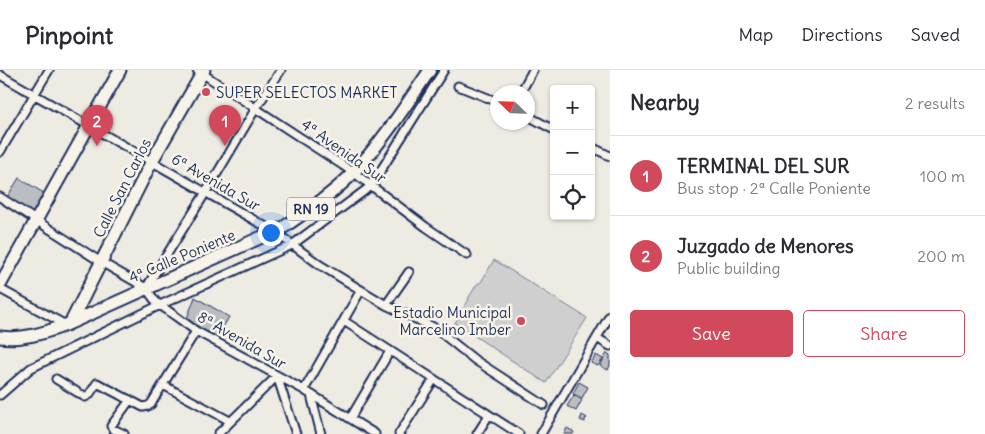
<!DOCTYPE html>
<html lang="en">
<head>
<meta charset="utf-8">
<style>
	:root { --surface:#fff; --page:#f2f2f3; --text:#2b2b33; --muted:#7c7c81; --line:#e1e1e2; --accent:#d1495b }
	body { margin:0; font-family:Delius,sans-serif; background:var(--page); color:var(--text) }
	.controls { position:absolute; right:15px; top:15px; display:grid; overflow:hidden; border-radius:5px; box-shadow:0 1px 4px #0004 }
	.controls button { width:45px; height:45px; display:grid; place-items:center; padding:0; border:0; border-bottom:1px solid var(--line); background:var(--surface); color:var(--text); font:25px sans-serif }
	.compass { position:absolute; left:490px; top:15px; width:45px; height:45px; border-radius:50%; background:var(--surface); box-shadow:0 1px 4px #0004; rotate:293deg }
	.you { position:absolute; left:270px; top:162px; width:18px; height:18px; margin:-12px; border:4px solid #fff; border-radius:50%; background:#1a73e8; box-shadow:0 0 0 8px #1a73e833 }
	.badge { display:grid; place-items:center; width:32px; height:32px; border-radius:50%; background:var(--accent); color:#fff; font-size:16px; font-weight:700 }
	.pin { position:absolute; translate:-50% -41px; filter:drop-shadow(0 1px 2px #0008) }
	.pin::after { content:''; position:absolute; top:26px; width:18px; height:15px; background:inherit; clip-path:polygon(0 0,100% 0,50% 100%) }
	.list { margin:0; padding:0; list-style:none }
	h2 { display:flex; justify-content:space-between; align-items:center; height:65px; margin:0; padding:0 20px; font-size:21px }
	h2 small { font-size:16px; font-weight:400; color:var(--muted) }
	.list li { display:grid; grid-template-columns:32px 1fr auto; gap:15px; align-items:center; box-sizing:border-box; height:80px; padding:0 20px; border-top:1px solid var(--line) }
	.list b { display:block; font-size:19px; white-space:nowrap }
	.list p { margin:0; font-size:16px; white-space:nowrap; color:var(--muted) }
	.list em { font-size:16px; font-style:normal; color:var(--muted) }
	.actions { display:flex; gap:10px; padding:15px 20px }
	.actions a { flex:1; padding:11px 0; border:1px solid var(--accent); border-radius:5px; text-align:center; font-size:18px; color:var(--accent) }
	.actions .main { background:var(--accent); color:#fff }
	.icon { flex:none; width:28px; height:28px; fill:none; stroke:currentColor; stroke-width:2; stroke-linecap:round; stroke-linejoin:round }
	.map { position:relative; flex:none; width:610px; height:364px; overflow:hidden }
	header { display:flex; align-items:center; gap:30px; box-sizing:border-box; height:70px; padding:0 25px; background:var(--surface); border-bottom:1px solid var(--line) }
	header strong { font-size:24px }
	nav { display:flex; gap:28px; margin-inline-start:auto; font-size:18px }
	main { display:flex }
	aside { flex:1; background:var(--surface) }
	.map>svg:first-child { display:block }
	.green { fill:#cfcfcf; stroke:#757f96 }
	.building { fill:#babdc2; stroke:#1b2f5e }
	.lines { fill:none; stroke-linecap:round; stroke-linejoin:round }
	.minor-casing { stroke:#1b2f5e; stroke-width:11 }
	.primary-casing { stroke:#1b2f5e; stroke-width:15 }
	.minor { stroke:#f7f3e8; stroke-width:7 }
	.primary { stroke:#f7f3e8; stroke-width:11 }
	.poi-dot { fill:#d1495b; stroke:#f7f3e8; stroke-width:2 }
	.labels { text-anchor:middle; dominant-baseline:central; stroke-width:5; stroke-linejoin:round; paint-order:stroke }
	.shield { fill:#f7f3e8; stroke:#5d6a87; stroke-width:1 }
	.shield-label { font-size:14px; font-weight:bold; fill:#1b2f5e }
	.poi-label { font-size:15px; fill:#1b2f5e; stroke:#f7f3e8; text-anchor:start }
	.street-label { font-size:15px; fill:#1b2f5e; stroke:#f7f3e8 }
</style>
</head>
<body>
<header>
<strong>Pinpoint</strong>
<nav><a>Map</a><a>Directions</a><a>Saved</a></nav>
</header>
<main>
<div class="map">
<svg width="610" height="364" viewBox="0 0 610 364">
	<rect width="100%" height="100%" fill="#eeebe2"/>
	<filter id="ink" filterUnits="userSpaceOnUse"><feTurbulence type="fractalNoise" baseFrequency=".02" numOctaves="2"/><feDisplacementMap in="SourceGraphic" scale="10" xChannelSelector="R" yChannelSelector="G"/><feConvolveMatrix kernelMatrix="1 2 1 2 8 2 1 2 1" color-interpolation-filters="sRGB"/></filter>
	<g filter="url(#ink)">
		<path class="green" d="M494 190 587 248 546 313 455 253 468 231 469 227 477 214 481 212Z"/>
		<path class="building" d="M19 108 47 125 34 147 6 129Z
			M195 227 229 247 216 269 186 251Z
			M607 283 610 285V295L608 300 600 296Z
			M596 285 603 289 598 296 591 293Z
			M579 312 588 317 582 328 573 324Z
			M574 325 582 330 576 341 567 336Z
			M582 345 587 348 585 349V352L580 350Z
			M567 358 574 362 573 364H564Z"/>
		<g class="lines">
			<defs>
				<path id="minor" d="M197 0 353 102 426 157 467 185
					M0 5 275 162 320 195 361 220 386 235 435 258 475 290 544 335
					M458 16 498 32
					M521 22 533 0
					M528 46 554 60
					M591 77 610 86
					M0 82 49 0
					M0 127 101 192 146 218 156 232 196 261 304 320 375 364
					M146 218 206 122 256 38 281 0
					M0 219 66 255
					M386 235 409 202
					M344 251 519 364
					M597 268 610 276
					M56 309 85 327 89 325 97 313 143 337 148 336 151 334 196 261
					M163 315 230 351
					M304 320 361 220
					M0 325 31 298 160 235 292 175 371 116 444 0
					M311 325 321 364
					M351 347 390 281
					M124 364 113 359 111 356 130 330
					M218 364 277 306 296 364
					M399 364 434 309
					M477 364 489 345
					M541 364 610 245"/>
				<path id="primary" d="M0 215 120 0
					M71 252 152 91 204 0
					M0 267C23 270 44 263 66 255L284 157C308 140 333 124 354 102 383 71 406 35 430 0"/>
			</defs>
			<use href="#minor" class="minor-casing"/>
			<use href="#primary" class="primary-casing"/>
			<use href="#minor" class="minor"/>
			<use href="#primary" class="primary"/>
		</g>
	</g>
	<g class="poi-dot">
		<circle cx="206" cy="22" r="5"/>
		<circle cx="521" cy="251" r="5"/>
	</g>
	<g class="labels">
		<rect class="shield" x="287" y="127.5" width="48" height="23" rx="4"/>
		<g class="shield-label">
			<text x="311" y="139">RN 19</text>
		</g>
		<g class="poi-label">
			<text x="216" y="22">SUPER SELECTOS MARKET</text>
			<text x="511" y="242" text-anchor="end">Estadio Municipal<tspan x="511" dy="17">Marcelino Imber</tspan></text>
		</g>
		<g class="street-label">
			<text transform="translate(344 81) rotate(35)">4ª Avenida Sur</text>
			<text transform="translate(216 112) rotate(30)">6ª Avenida Sur</text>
			<text transform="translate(122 118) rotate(-63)">Calle San Carlos</text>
			<text transform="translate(182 186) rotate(-23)">4ª Calle Poniente</text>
			<text transform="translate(242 270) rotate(30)">8ª Avenida Sur</text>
		</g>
	</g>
</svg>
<div class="controls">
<button>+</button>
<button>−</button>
<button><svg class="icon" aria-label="locate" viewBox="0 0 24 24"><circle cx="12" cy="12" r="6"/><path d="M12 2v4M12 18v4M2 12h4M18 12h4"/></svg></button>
</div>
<svg class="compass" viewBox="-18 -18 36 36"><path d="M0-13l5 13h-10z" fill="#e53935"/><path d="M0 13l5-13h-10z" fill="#7c7c81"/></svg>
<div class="you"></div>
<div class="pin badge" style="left:225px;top:76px">1</div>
<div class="pin badge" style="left:97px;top:76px">2</div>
</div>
<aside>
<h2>Nearby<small>2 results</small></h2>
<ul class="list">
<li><span class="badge">1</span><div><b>TERMINAL DEL SUR</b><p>Bus stop · 2ª Calle Poniente</p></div><em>100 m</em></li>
<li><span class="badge">2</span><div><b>Juzgado de Menores</b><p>Public building</p></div><em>200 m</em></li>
</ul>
<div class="actions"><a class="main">Save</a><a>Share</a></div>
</aside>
</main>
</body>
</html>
